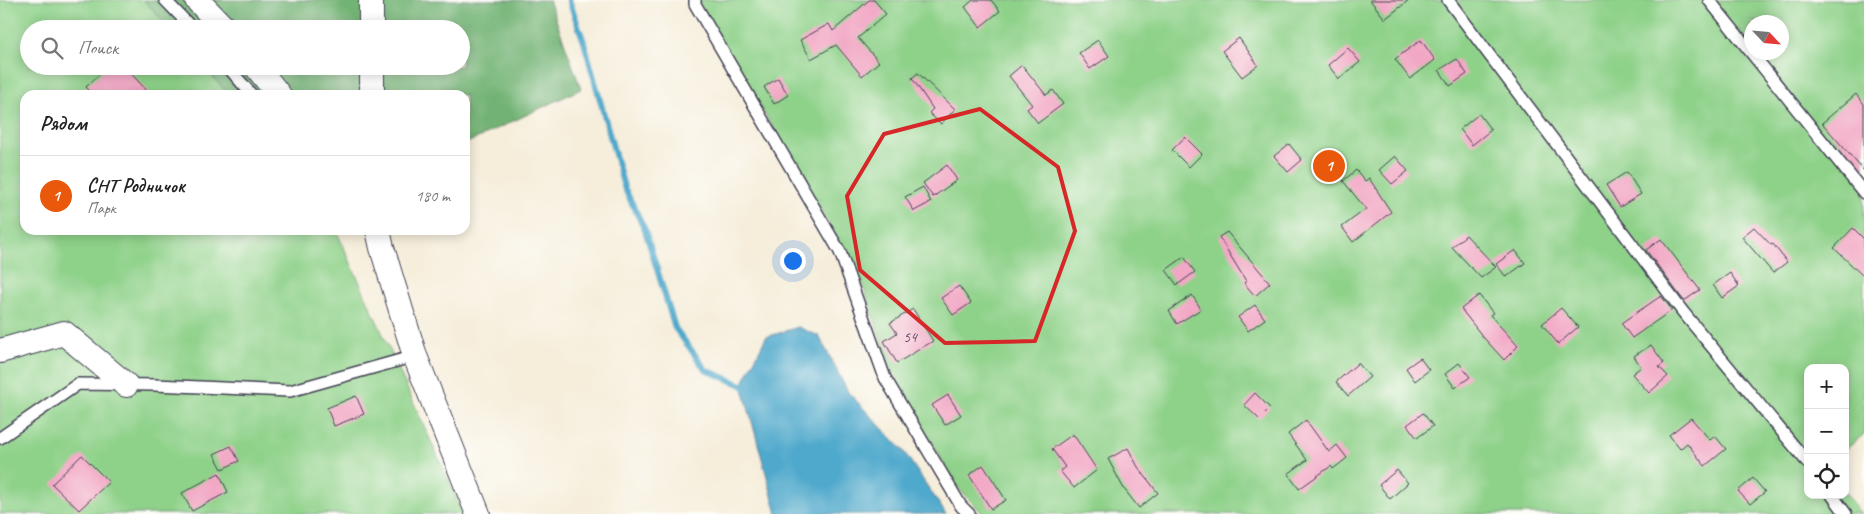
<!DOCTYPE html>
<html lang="ru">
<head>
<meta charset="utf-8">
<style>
	:root { --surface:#fff; --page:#f6f6f6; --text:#222; --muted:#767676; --line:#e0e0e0; --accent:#ea580c }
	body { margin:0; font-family:Caveat,sans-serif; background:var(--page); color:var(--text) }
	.controls { position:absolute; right:15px; bottom:15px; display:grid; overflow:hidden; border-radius:10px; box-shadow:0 2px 12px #0003 }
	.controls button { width:45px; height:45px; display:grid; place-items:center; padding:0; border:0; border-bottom:1px solid var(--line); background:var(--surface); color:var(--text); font:25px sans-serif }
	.compass { position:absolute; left:1744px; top:15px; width:45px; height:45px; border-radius:50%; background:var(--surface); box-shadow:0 2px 12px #0003; rotate:116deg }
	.you { position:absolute; left:792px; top:260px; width:18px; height:18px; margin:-12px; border:4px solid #fff; border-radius:50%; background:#1a73e8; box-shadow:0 0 0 8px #1a73e833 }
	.badge { display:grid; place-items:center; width:32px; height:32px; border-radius:50%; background:var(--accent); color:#fff; font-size:16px; font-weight:700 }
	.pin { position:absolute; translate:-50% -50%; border:2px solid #fff; box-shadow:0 1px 5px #0006 }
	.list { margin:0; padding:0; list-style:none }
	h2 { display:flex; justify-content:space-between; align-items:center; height:65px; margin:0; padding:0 20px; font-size:21px }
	h2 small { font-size:16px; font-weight:400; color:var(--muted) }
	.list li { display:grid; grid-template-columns:32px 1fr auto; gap:15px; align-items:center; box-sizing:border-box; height:80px; padding:0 20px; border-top:1px solid var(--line) }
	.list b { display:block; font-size:19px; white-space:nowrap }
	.list p { margin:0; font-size:16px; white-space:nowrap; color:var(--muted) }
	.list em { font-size:16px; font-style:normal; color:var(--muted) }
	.icon { flex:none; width:28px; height:28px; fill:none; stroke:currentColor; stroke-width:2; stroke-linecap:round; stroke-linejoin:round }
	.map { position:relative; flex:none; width:1864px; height:514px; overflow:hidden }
	.search { position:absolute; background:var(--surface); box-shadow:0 2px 12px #0003; left:20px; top:20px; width:450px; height:55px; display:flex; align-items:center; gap:12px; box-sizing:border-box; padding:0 18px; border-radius:28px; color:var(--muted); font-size:19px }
	.panel { position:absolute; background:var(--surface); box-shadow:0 2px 12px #0003; left:20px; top:90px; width:450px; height:145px; border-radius:15px }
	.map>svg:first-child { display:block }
	.green { fill:#8ed189; stroke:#587a62; fill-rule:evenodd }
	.forest { fill:#72b375; stroke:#4a6a58 }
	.water { fill:#4fa9cc; stroke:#386684 }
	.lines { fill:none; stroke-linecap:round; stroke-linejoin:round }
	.stream { stroke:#4fa9cc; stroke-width:6 }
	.building { fill:#f2a7c5 }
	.lane-casing { stroke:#424153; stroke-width:14 }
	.street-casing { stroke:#424153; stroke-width:26 }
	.lane { stroke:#fff; stroke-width:11 }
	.street { stroke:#fff; stroke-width:24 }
	.marked { fill:none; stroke:#d62828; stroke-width:4; stroke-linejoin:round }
	.labels { text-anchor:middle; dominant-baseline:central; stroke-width:4; stroke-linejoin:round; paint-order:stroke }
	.number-label { font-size:15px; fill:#56435e }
</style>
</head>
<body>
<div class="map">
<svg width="1864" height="514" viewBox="0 0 1864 514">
	<rect width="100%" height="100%" fill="#fdfcf7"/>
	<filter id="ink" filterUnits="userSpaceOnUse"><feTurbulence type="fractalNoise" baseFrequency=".02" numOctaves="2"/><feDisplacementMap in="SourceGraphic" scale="10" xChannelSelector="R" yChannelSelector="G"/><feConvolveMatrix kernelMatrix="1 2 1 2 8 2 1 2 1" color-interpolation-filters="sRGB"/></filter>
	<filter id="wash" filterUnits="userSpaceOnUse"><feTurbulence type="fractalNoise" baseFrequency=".0096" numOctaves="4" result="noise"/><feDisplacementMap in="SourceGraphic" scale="20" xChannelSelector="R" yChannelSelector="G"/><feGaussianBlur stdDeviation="1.12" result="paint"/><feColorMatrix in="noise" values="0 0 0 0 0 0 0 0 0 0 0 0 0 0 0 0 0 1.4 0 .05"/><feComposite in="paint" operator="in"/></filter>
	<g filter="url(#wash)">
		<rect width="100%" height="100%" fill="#f6eedb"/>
		<path class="green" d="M0 0H144L170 29H29V66H203L229 95H25V230H336L460 506 471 514H0Z
			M698 0H1864V434L1845 450V368H1808V495H1845V492L1861 514H983L957 487 890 368 861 279ZM1752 22H1782V52H1752Z"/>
		<path class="forest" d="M144 0H549L581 89 465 144V95H229L203 66H461V29H170Z"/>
		<path class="water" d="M798 327 819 336 848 392 903 450 946 514H777L742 385 766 337Z"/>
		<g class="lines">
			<path class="stream" d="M569 0 584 42 624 187 645 230 675 328 706 370 742 385 747 390"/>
		</g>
		<g id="blocks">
			<path class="building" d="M869 0H874L886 14 858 38 879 62 862 76 836 45 811 59 800 40 829 24 833 31Z
				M973 0H991L1000 11 980 27 965 7Z
				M1370 0H1409L1385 19Z
				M1239 38 1258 65 1242 77 1222 51Z
				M1098 40 1109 56 1090 69 1079 53Z
				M1421 40 1435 60 1410 79 1395 59Z
				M1348 48 1360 62 1339 79 1328 65Z
				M1457 59 1467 74 1450 86 1439 70Z
				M1022 65 1046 95 1053 90 1063 104 1038 123 1027 109 1032 105 1009 76Z
				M108 66H124L151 95H94L86 87Z
				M918 73 955 109 941 124 929 113 933 109 912 78Z
				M778 78 788 95 774 104 764 87Z
				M1856 94 1864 104V171L1822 123Z
				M1479 114 1491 130 1472 145 1460 129Z
				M1185 137 1202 154 1189 167 1172 150Z
				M1289 144 1302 160 1288 172 1274 156Z
				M1395 156 1408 171 1392 184 1379 170Z
				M947 165 957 180 933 197 923 183Z
				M1356 170 1365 181 1369 178 1391 212 1353 242 1342 227 1366 209 1343 181Z
				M1627 172 1641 194 1620 207 1606 185Z
				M923 187 931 202 914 211 905 197Z
				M1754 227 1771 245 1773 244 1787 262 1773 273 1742 237Z
				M1853 228 1864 239V277L1834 248Z
				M1227 232 1270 283 1255 296 1244 283 1246 281 1219 237Z
				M1466 235 1496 267 1481 278 1452 247Z
				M1661 239 1700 290 1684 301 1646 250Z
				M1515 250 1525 263 1506 277 1496 264Z
				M1184 257 1195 272 1177 285 1166 270Z
				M1730 273 1739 286 1722 298 1713 285Z
				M959 286 971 303 953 315 941 298Z
				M1192 295 1201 309 1177 324 1169 311Z
				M1479 295 1493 313 1490 315 1518 346 1504 360 1483 337 1461 309Z
				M1661 296 1672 310 1632 338 1621 323Z
				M1255 305 1265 319 1248 331 1238 317Z
				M1561 308 1578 327 1558 344 1542 324Z
				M913 309 933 341 897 363 884 341 897 333 890 323Z
				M1651 345 1664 363 1659 367 1668 376 1649 393 1632 374 1641 367 1634 356Z
				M1420 358 1429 370 1415 381 1406 368Z
				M1358 363 1370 377 1348 396 1336 382Z
				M1459 363 1470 377 1455 388 1445 374Z
				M1255 393 1270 408 1259 419 1244 405Z
				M948 395 961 415 945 425 932 405Z
				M356 396 364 414 334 426 327 408Z
				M1423 413 1433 426 1417 438 1407 425Z
				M1691 418 1710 440 1715 436 1726 449 1705 466 1687 443 1680 449 1669 435Z
				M1306 420 1329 452 1337 445 1347 458 1333 469 1331 466 1299 489 1288 474 1307 460 1288 434Z
				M1073 434 1097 470 1074 488 1060 471 1065 467 1052 449Z
				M231 446 239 461 222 469 214 454Z
				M1128 448 1138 467 1158 493 1139 508 1124 489 1108 459Z
				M82 455 109 482 79 510 52 484Z
				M983 465 1006 500 991 509 969 475Z
				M1397 470 1408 483 1390 499 1379 485Z
				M219 473 228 492 192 511 182 493Z
				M1753 478 1765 492 1750 504 1738 491Z"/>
		</g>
	</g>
	<g filter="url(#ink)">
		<use href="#blocks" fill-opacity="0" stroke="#424153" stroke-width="1"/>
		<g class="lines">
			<defs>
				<path id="lane" d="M165 0 193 29
					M695 0V4L840 252 885 378 961 506 969 514
					M1448 0 1683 312 1808 463
					M1709 0 1864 193
					M227 66 252 95
					M0 438 78 384 155 385 290 391 415 356
					M1832 495 1846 514"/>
				<path id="street" d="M197 0 225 29
					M371 0V29
					M256 66 279 95
					M372 66V95
					M378 230 382 248 415 356 478 514
					M0 351 64 333 126 385"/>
			</defs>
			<use href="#lane" class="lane-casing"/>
			<use href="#street" class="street-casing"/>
			<use href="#lane" class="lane"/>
			<use href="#street" class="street"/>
		</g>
	</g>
	<path class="marked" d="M980 109 1058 167 1075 231 1035 341 945 343 860 270 847 196 884 134Z"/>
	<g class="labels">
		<g class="number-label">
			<text x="910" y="337">54</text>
		</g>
	</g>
</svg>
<div class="controls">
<button>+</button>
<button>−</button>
<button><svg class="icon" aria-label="locate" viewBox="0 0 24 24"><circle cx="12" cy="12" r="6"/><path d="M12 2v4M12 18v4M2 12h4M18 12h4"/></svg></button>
</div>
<svg class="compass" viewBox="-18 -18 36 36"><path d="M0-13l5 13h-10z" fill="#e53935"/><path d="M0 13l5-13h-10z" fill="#767676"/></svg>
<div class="you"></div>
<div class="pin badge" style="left:1329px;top:166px">1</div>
<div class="search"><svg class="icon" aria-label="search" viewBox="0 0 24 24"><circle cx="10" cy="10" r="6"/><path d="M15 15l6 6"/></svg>Поиск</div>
<section class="panel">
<h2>Рядом<small></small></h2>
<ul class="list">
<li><span class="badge">1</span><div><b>СНТ Родничок</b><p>Парк</p></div><em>180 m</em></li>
</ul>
</section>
</div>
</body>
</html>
